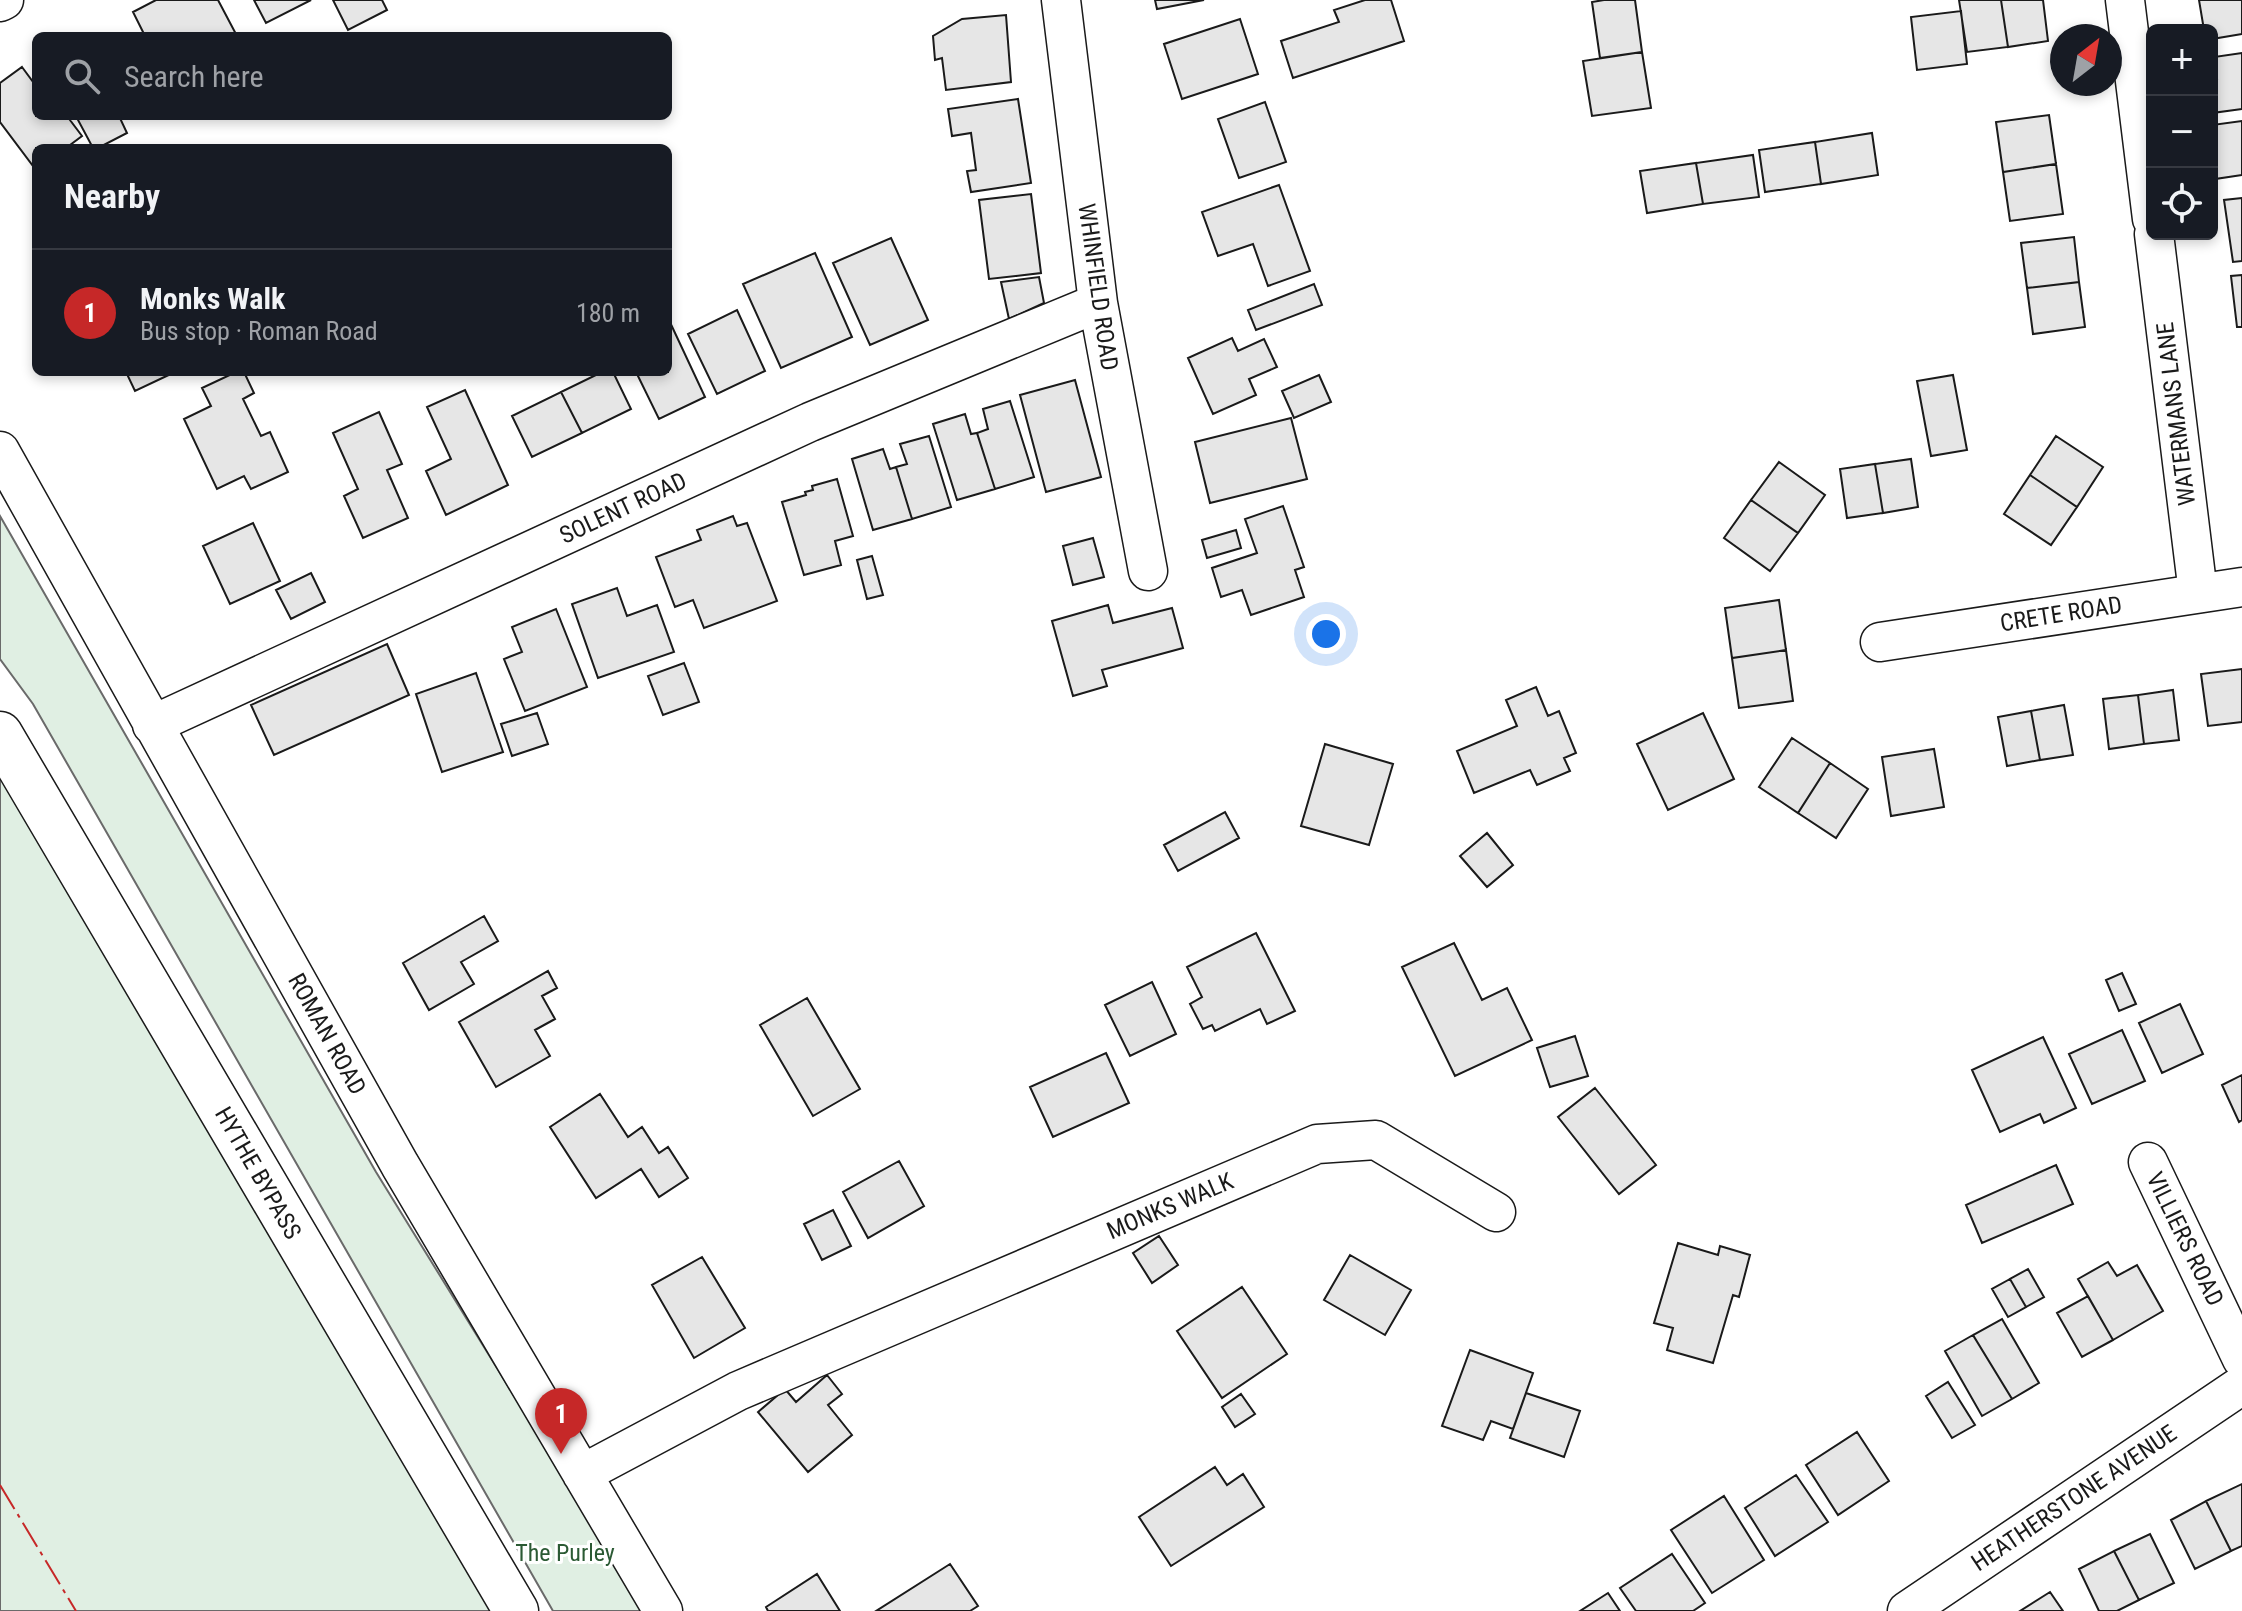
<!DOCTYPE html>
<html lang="en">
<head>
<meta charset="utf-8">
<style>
	:root { --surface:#171b24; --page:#20242c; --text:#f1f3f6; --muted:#9ea1a6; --line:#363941; --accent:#c62828 }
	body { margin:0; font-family:"Roboto Condensed",sans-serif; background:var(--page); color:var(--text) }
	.controls { position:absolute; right:24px; top:24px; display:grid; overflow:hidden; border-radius:12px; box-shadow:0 4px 12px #0003 }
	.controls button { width:72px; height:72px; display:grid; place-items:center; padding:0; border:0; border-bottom:2px solid var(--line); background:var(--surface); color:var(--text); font:40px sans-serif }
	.compass { position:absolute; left:2050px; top:24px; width:72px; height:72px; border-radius:50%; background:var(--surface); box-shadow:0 4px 12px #0003; rotate:31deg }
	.you { position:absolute; left:1326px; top:634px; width:28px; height:28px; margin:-20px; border:6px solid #fff; border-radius:50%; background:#1a73e8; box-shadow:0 0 0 12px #1a73e833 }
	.badge { display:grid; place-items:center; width:52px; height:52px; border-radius:50%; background:var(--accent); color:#fff; font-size:26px; font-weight:700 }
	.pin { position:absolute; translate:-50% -66px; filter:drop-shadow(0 2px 4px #0008) }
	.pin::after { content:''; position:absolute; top:42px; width:28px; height:24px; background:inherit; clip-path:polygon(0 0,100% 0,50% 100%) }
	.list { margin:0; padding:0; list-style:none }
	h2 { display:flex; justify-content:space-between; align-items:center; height:104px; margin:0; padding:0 32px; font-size:34px }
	h2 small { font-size:26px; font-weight:400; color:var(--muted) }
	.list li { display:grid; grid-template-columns:52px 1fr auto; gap:24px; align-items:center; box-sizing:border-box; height:128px; padding:0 32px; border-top:2px solid var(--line) }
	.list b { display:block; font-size:30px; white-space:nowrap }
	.list p { margin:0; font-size:26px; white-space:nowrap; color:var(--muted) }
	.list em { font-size:26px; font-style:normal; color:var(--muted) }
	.icon { flex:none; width:44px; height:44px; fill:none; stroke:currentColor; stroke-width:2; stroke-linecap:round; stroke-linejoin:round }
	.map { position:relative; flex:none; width:2242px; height:1611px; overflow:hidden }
	.search { position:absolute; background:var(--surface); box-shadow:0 4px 12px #0003; left:32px; top:32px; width:640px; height:88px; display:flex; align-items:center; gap:20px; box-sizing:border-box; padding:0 28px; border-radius:12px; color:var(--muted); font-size:30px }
	.panel { position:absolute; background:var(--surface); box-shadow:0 4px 12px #0003; left:32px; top:144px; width:640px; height:232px; border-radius:12px }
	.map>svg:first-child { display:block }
	.green { fill:#e0efe3; stroke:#6a6a6a; stroke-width:2 }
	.building { fill:#e6e6e6; stroke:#1a1a1a; stroke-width:2 }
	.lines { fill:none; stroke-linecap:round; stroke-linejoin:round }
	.minor-casing { stroke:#1a1a1a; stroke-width:41 }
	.primary-casing { stroke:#1a1a1a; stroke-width:47 }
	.minor { stroke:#fff; stroke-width:38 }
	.primary { stroke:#fff; stroke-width:44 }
	.power { stroke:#c62828; stroke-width:2; stroke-dasharray:28 6 4 6; stroke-linecap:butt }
	.labels { text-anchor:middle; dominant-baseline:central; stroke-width:6; stroke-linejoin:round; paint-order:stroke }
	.street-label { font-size:24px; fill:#1a1a1a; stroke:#fff }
	.park-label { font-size:24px; fill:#2b5a34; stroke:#fff }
</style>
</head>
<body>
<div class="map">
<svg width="2242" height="1611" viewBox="0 0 2242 1611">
	<rect width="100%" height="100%" fill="#fff"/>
	<path class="green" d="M0 516 376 1172 647 1611H553L33 704 0 659Z
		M0 763 498 1611H0Z"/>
	<path class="building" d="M156 0H218L237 36H145L133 12Z
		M254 0H311L266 23Z
		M333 0H382L387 10 348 30Z
		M1155 0H1204L1157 9Z
		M1365 0H1391L1404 41 1293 78 1281 41 1339 22 1334 10Z
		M1604 0H1635L1642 52 1600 58 1592 2Z
		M1959 0H2001L2008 47 1967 52Z
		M2001 0H2043L2048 41 2008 47Z
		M2199 0H2242V34L2212 39V30H2204Z
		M1961 11 1967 64 1917 70 1911 17Z
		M1006 15 1011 82 946 90 942 58 935 60 933 36 962 19Z
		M1240 19 1258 74 1182 99 1164 44Z
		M1642 52 1651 108 1592 116 1583 61Z
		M2242 53V109L2212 113V80L2217 79 2214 57Z
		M22 67 36 86V116H73L70 120 82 136 66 148H36V170L0 122V83Z
		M1018 99 1031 183 971 192 967 171 976 170 971 133 952 136 948 109Z
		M1265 102 1286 162 1239 178 1218 119Z
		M2049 115 2056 164 2003 172 1996 122Z
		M85 116H119L127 133 98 148H93L78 120Z
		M2242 121V175L2215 179 2212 125Z
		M1872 133 1878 175 1821 184 1815 142Z
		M1815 142 1821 184 1765 192 1759 150Z
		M1753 155 1759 197 1703 204 1696 163Z
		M1696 163 1703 204 1647 213 1640 171Z
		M2056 164 2063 214 2010 221 2003 172Z
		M1279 185 1310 271 1268 286 1253 244 1218 256 1202 212Z
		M1031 194 1041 273 989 279 979 200Z
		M2242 198V261L2233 262 2224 200Z
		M2074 237 2079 282 2027 288 2021 243Z
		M891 238 928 320 870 345 833 263Z
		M815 253 852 337 781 368 743 284Z
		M2242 275V327H2237L2231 276Z
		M1039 277 1044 303 1009 319 1001 282Z
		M2079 282 2085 327 2033 334 2027 288Z
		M1314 284 1322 305 1256 330 1248 310Z
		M737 310 765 371 717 394 688 334Z
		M668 318 705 397 659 419 636 372H668Z
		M1232 338 1238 351 1264 339 1277 367 1249 379 1256 395 1213 414 1188 358Z
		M126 372H175L135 391Z
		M236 372H244L254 393 243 399 261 436 270 432 288 472 251 489 244 476 217 489 184 419 211 406 202 388Z
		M602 372H613L631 409 582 433 561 392Z
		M1319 375 1331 402 1294 418 1282 391Z
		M1953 375 1967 450 1931 456 1917 381Z
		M1075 380 1101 477 1046 492 1020 395Z
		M465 390 508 485 446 515 426 471 451 459 427 407Z
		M561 392 582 433 532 457 512 416Z
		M1010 401 1034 477 995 489 977 433 988 429 983 409Z
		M379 412 402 464 387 470 408 518 363 538 344 496 358 489 333 433Z
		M965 414 971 434 977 433 995 489 957 500 933 424Z
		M1291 418 1307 479 1210 503 1195 442Z
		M929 436 951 507 912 519 896 467 907 464 900 444Z
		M2056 436 2103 467 2077 507 2030 475Z
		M883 449 890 469 896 467 912 519 873 530 852 459Z
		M1911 459 1918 507 1883 513 1875 464Z
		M1779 462 1825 495 1798 533 1751 500Z
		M1875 464 1883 513 1847 518 1840 469Z
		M2030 475 2077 507 2051 545 2004 514Z
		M837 479 853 536 835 541 841 565 804 575 782 502 806 495 805 492 813 490 812 486Z
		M1751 500 1798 533 1770 571 1724 538Z
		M1283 506 1304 567 1295 570 1304 597 1251 615 1242 590 1221 597 1212 568 1257 553 1245 519Z
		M733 516 737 526 747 523 777 601 704 628 693 600 675 607 656 557 701 540 697 530Z
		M253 523 280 581 230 604 203 546Z
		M1236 530 1241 548 1207 558 1202 540Z
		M1093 538 1104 577 1073 585 1063 546Z
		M872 556 883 595 867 599 857 560Z
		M311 573 325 602 291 619 276 590Z
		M617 588 627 616 657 605 674 652 598 678 572 604Z
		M1779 600 1786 650 1732 658 1725 608Z
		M1108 605 1113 623 1172 608 1183 648 1102 670 1107 686 1073 696 1052 621Z
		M556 609 587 687 525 711 504 659 522 652 512 627Z
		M387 644 409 695 274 755 251 705Z
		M1786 650 1793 701 1739 708 1732 658Z
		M684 663 699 702 663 715 648 676Z
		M2242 669V722L2208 726 2201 674Z
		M476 673 503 752 442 772 416 694Z
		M1536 687 1548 716 1559 711 1576 753 1564 758 1570 771 1537 785 1530 770 1474 793 1457 751 1517 726 1506 700Z
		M2173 690 2179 740 2144 744 2138 695Z
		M2138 695 2144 744 2109 749 2103 699Z
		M2064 705 2073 755 2040 760 2031 711Z
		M2031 711 2040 760 2007 766 1998 717Z
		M537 713 548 744 512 756 501 724Z
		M1703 713 1734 779 1668 810 1637 744Z
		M1792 738 1830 763 1798 813 1759 787Z
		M1325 744 1393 764 1369 845 1301 826Z
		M1934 749 1944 807 1891 816 1882 757Z
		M1830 763 1868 789 1836 838 1798 813Z
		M1225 812 1239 838 1178 871 1164 845Z
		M1487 833 1513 865 1487 887 1460 856Z
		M484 916 498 941 461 962 474 984 429 1010 403 963Z
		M1256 933 1295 1011 1267 1024 1260 1009 1215 1031 1212 1025 1203 1029 1190 1004 1202 997 1187 967Z
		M1454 943 1482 1000 1507 988 1532 1040 1455 1076 1402 967Z
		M548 971 557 988 542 996 555 1019 535 1030 550 1056 496 1087 459 1022Z
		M2122 973 2136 1004 2119 1011 2106 980Z
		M1152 982 1176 1034 1130 1056 1105 1005Z
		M807 998 860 1089 813 1116 760 1025Z
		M2180 1004 2203 1054 2162 1073 2139 1023Z
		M2122 1030 2145 1081 2092 1104 2069 1054Z
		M1575 1036 1588 1076 1550 1087 1537 1048Z
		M2043 1037 2076 1108 2044 1123 2040 1114 2000 1132 1972 1070Z
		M1106 1053 1129 1103 1053 1137 1030 1087Z
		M2242 1075V1120L2239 1122 2222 1085Z
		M1595 1088 1656 1165 1619 1194 1558 1117Z
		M600 1094 628 1137 642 1127 659 1153 668 1147 688 1178 659 1197 641 1169 596 1198 550 1127Z
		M899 1161 924 1206 868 1238 843 1192Z
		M2056 1165 2073 1204 1982 1243 1966 1205Z
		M833 1210 851 1246 822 1260 804 1224Z
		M1159 1236 1178 1265 1152 1283 1133 1253Z
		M1678 1243 1718 1255 1720 1246 1750 1255 1739 1297 1733 1295 1713 1363 1667 1350 1673 1328 1654 1323Z
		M1350 1255 1411 1290 1385 1335 1324 1300Z
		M702 1257 745 1328 694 1358 652 1285Z
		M2108 1262 2117 1276 2137 1265 2163 1311 2113 1340 2078 1279Z
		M2028 1269 2044 1297 2026 1307 2010 1279Z
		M2010 1279 2026 1307 2008 1317 1992 1289Z
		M1242 1287 1287 1354 1222 1398 1177 1331Z
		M2088 1296 2113 1340 2082 1357 2057 1313Z
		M2002 1319 2039 1383 2012 1399 1973 1335Z
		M1973 1335 2012 1399 1982 1416 1945 1351Z
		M1470 1350 1533 1373 1513 1429 1491 1421 1483 1440 1442 1426Z
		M827 1375 842 1394 828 1405 852 1435 808 1472 758 1412 785 1389 796 1402Z
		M1948 1382 1975 1425 1952 1438 1926 1396Z
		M1526 1393 1580 1411 1564 1457 1510 1438Z
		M1241 1394 1255 1414 1235 1427 1222 1407Z
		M1857 1432 1889 1481 1838 1515 1806 1465Z
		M1215 1467 1227 1485 1243 1474 1264 1507 1171 1566 1139 1517Z
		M1796 1475 1828 1522 1775 1556 1745 1508Z
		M2242 1484V1546L2231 1551 2206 1501Z
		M1724 1496 1764 1560 1712 1593 1671 1530Z
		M2206 1501 2231 1551 2195 1569 2171 1520Z
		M2150 1534 2174 1583 2139 1600 2114 1551Z
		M2114 1551 2139 1600 2117 1611H2099L2079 1569Z
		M1672 1554 1705 1603 1693 1611H1636L1620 1588Z
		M950 1564 978 1606 970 1611H876Z
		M817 1574 840 1611H768L766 1607Z
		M2050 1592 2063 1611H2020Z
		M1608 1593 1620 1611H1580Z"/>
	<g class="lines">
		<defs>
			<path id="minor" d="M1061 0 1098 303 1148 571
				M2125 0 2152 219
				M0 2 4 0
				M2154 234 2198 593
				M0 451 400 1165 663 1611
				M1880 642 2242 587
				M152 725 810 422 1098 303
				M2148 1162 2242 1359
				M582 1474 738 1391 1317 1144 1376 1140 1496 1212
				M1907 1611 2242 1385"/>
			<path id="primary" d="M0 734 516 1611"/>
		</defs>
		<use href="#minor" class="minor-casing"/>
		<use href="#primary" class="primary-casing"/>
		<use href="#minor" class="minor"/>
		<use href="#primary" class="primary"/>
		<path class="power" d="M0 1485 76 1611"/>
	</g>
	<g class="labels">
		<g class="street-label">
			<text transform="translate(1098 287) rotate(82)">WHINFIELD ROAD</text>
			<text transform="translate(2176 414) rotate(-97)">WATERMANS LANE</text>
			<text transform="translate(623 508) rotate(-25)">SOLENT ROAD</text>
			<text transform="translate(2061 614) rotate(-9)">CRETE ROAD</text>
			<text transform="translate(327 1034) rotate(61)">ROMAN ROAD</text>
			<text transform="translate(258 1173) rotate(60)">HYTHE BYPASS</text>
			<text transform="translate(1170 1206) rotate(-23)">MONKS WALK</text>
			<text transform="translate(2185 1239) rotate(64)">VILLIERS ROAD</text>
			<text transform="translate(2074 1498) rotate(-34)">HEATHERSTONE AVENUE</text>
		</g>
		<g class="park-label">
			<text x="565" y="1553">The Purley</text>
		</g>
	</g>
</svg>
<div class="controls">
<button>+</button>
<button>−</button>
<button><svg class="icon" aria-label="locate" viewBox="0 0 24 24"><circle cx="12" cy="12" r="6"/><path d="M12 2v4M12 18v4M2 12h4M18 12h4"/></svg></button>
</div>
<svg class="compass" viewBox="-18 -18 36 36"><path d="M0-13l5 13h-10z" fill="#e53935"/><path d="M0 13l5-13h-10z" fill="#9ea1a6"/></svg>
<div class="you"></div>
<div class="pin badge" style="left:561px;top:1454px">1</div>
<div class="search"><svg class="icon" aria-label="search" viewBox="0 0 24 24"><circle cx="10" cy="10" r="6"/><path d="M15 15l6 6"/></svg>Search here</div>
<section class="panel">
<h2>Nearby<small></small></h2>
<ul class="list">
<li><span class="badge">1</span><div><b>Monks Walk</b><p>Bus stop · Roman Road</p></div><em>180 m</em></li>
</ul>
</section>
</div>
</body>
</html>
